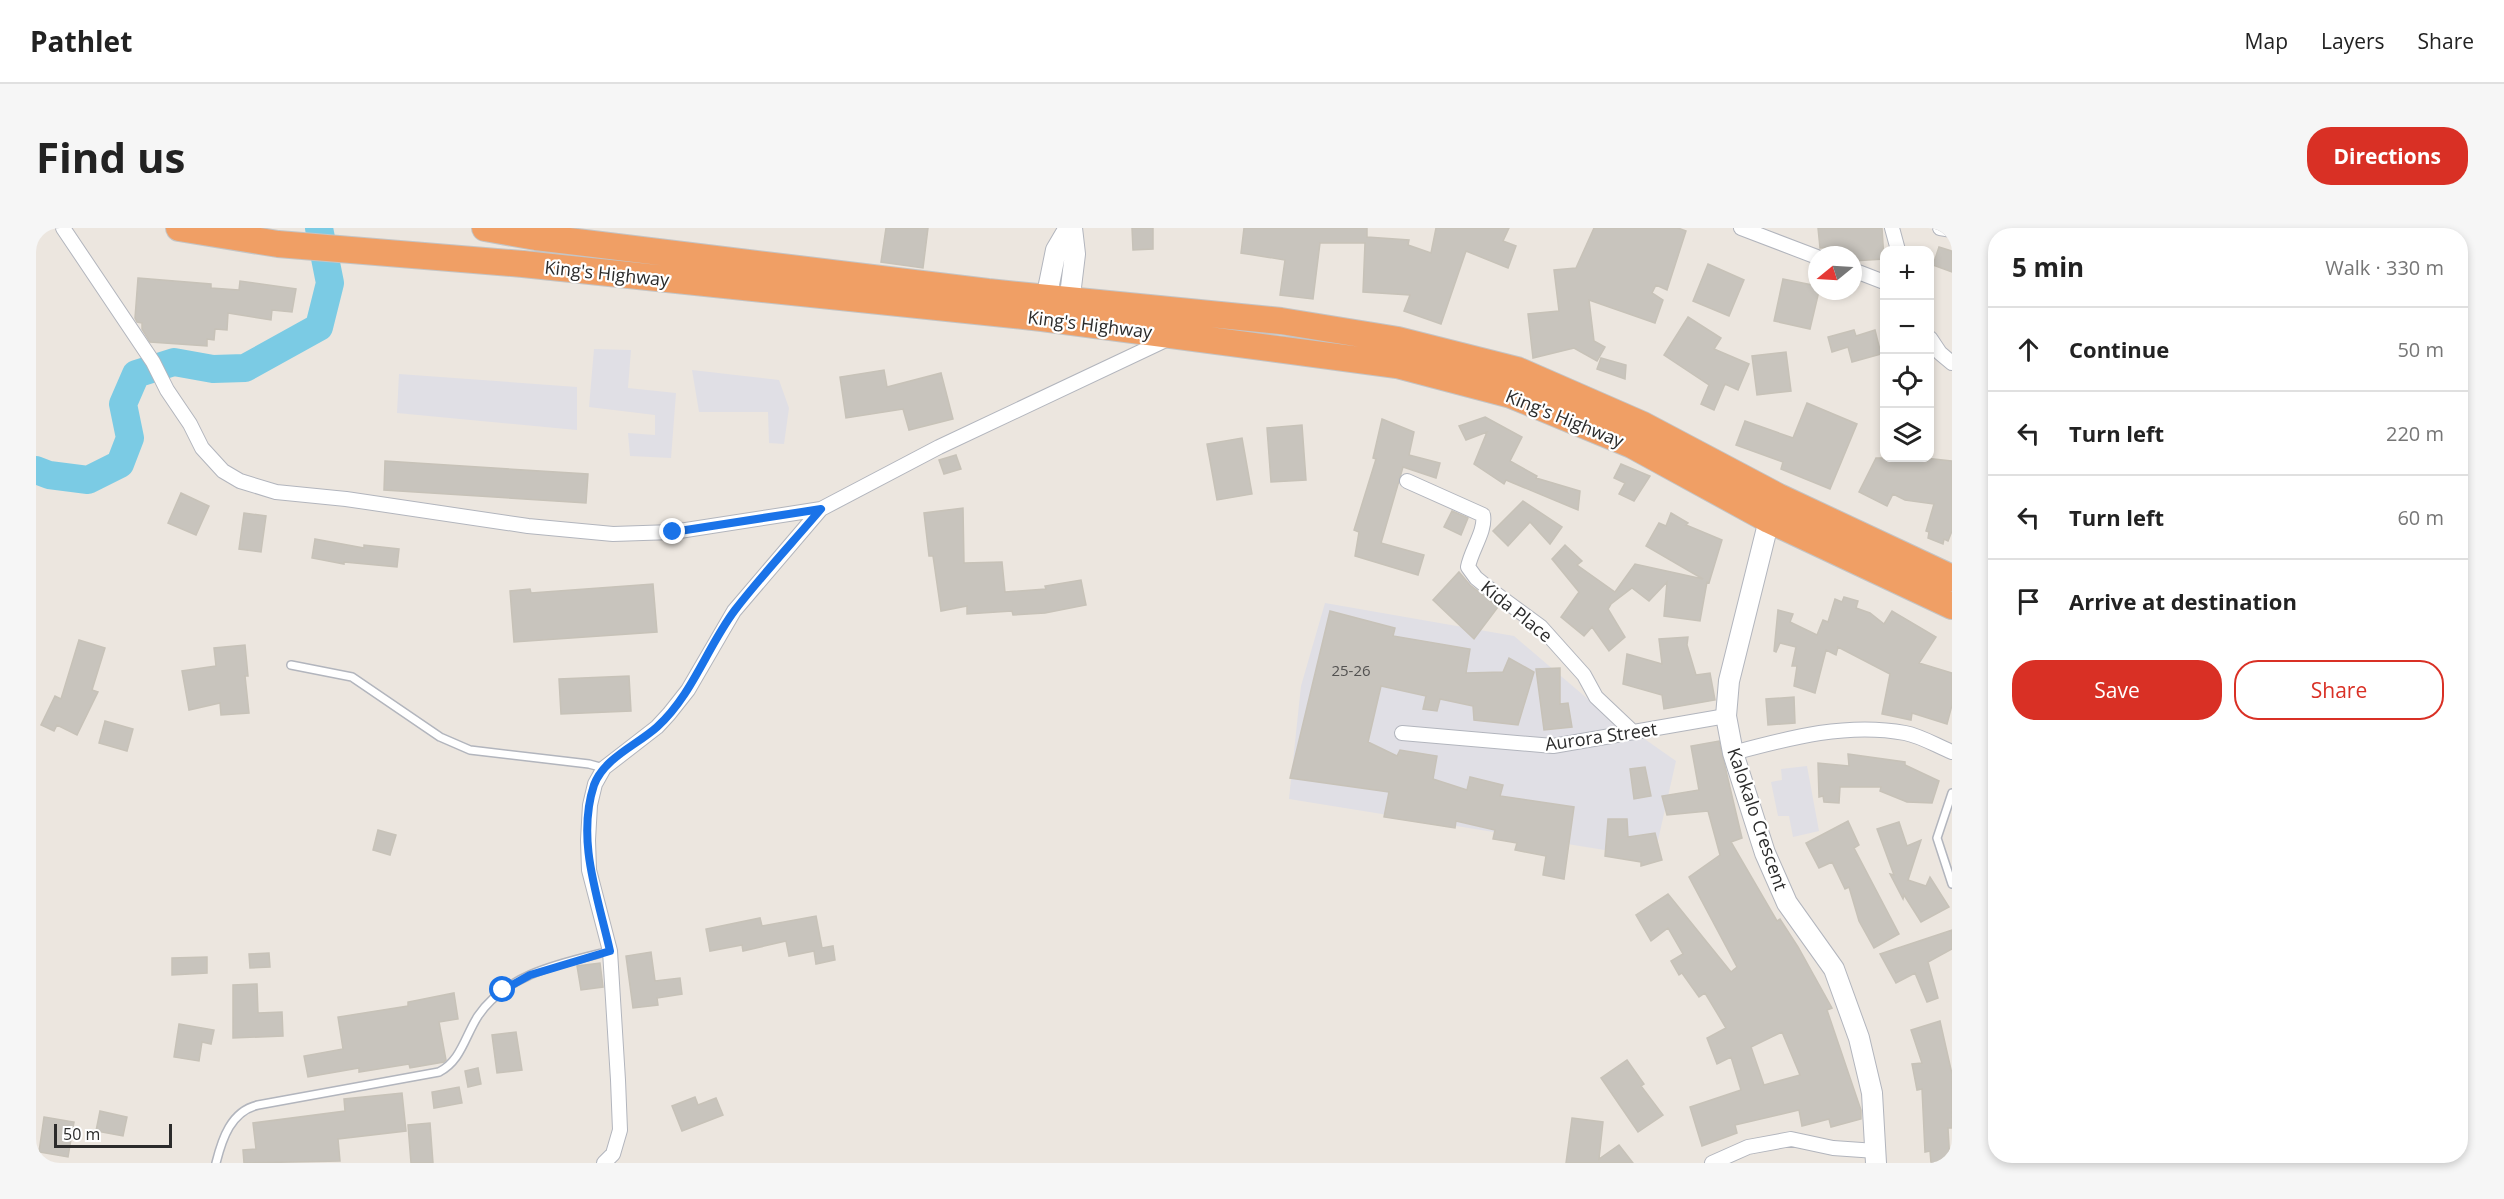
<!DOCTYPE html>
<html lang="en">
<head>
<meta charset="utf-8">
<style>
	:root { --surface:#fff; --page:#f6f6f6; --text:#222; --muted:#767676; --line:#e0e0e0; --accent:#d93025 }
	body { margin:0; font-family:"Open Sans",sans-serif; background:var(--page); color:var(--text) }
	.controls { position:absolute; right:18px; top:18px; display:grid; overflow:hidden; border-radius:12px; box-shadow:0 3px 9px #0003 }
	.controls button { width:54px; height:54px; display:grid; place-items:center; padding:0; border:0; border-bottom:2px solid var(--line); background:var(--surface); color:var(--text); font:30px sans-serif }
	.compass { position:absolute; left:1772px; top:18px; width:54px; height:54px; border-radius:50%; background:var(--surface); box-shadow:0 3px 9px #0003; rotate:252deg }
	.scale { position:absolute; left:18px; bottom:15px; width:118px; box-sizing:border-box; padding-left:6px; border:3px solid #2b2b2b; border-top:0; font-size:16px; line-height:21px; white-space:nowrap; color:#2b2b2b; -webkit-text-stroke:4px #fff; paint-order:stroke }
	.stop { position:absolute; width:18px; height:18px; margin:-14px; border:4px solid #1a73e8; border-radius:50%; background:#fff }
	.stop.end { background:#1a73e8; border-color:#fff; box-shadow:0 2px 6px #0008 }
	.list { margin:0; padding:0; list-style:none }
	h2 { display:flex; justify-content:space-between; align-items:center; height:78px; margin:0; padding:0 24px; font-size:26px }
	h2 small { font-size:20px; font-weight:400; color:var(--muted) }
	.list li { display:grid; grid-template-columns:39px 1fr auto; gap:18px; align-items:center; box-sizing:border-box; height:84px; padding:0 24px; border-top:2px solid var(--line) }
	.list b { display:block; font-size:22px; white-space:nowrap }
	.list em { font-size:20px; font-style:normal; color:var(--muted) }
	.actions { display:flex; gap:12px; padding:18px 24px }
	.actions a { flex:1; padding:14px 0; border:2px solid var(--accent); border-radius:24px; text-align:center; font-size:21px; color:var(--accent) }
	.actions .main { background:var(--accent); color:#fff }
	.icon { flex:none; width:33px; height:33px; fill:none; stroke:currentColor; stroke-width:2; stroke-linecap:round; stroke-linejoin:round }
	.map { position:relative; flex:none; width:1916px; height:935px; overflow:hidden; border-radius:24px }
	header { display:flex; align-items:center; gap:36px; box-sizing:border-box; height:84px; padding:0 30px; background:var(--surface); border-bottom:2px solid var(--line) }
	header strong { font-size:28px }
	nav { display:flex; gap:33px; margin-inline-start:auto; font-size:21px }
	.intro { display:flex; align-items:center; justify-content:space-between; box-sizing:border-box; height:144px; padding:0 36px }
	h1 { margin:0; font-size:42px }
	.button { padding:15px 27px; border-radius:24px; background:var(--accent); color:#fff; font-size:21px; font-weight:700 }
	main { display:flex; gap:36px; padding:0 36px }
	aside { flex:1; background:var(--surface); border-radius:24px; box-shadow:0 3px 9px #0003 }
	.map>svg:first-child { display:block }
	.industrial { fill:#e0dfe5 }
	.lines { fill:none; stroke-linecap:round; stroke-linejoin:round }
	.river { stroke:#7bcbe4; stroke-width:28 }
	.building { fill:#c8c4bd; stroke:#c7c2b8; stroke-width:1.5; fill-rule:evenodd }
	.lane-casing { stroke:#b2b5bd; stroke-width:10 }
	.street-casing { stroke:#b2b5bd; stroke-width:16 }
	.secondary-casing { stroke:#b2b5bd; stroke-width:22 }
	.highway-casing { stroke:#c4c4c4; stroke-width:28 }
	.lane { stroke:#fff; stroke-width:7 }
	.street { stroke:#fff; stroke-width:14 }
	.secondary { stroke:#fff; stroke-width:20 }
	.highway { stroke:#f09f65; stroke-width:26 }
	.route { stroke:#1a73e8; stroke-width:8 }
	.labels { text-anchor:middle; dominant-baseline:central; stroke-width:4.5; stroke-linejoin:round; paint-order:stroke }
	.number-label { font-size:15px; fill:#525150 }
	.street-label { font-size:18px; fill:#2b2b2b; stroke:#fff }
</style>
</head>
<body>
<header>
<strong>Pathlet</strong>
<nav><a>Map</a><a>Layers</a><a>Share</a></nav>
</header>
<div class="intro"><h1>Find us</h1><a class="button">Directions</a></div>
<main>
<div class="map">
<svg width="1916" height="935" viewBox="0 0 1916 935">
	<rect width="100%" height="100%" fill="#ece6df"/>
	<path class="industrial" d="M558 121 595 122 592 160 640 165 635 230 594 228 592 205 619 207V187L553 179Z
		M656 142 743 152 753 180 748 216 733 215 732 184H663Z
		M363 146 541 159V202L361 185Z
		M1289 375 1478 408 1553 472 1640 533 1618 630 1253 571 1265 458Z
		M1771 538 1783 603 1757 609 1753 588H1742L1735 554 1746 552 1745 541Z"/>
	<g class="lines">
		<path class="river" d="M0 242 13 247 52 252 84 236 94 210 87 176 100 146 138 134 177 141 209 140 283 99 294 55 283 0"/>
	</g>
	<path class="building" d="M850 0H892L887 40 845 34Z
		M1096 0H1117V21L1097 22Z
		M1208 0H1331V9L1373 12 1372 17 1395 25 1400 0H1473L1467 13 1480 18 1472 40 1430 23 1405 96 1368 83 1374 67 1327 64 1329 15H1284L1277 71 1244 67 1249 32 1205 25Z
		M1558 0H1642L1650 3 1631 62 1620 57 1616 65 1627 72 1619 95 1553 72 1558 113 1569 119 1561 133 1538 120 1497 130 1492 86 1523 83 1518 42 1540 40Z
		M1782 0H1846L1848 31 1817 33V27H1801L1800 19 1784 20Z
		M1903 19 1916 23V44L1897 37Z
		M1672 36 1708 52 1693 88 1657 73Z
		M102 50 175 56V60L203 62 204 53 260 61 256 84 236 82 235 92 192 85 191 102 179 101 178 112 171 111V118L114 114 106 101V95L101 94 99 90Z
		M1747 51 1781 58 1783 63 1774 101 1738 93Z
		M1652 89 1685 110 1678 121 1713 136 1702 162 1689 156 1678 182 1665 176 1673 157 1628 127Z
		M1818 102 1820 108 1839 102 1845 126 1816 134 1812 119 1796 124 1792 109Z
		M1750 124 1755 163 1721 167 1716 128Z
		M1565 130 1590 137 1589 151 1561 141Z
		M848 142 851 159 905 145 917 191 873 202 867 181 810 190 804 149Z
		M1771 175 1821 196 1794 261 1745 241 1747 234 1700 217 1709 193 1757 210Z
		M1449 189 1486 209 1474 233 1501 248 1500 250 1544 263 1542 282 1470 252 1468 256 1438 236 1451 204 1430 212 1423 198Z
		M1346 191 1378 204 1373 227 1404 235 1400 250 1367 239 1345 315 1388 327 1382 347 1319 328 1323 304 1318 302 1340 231 1337 230Z
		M1266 197 1270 252 1235 254 1231 200Z
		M1206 210 1216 266 1181 272 1171 216Z
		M920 227 925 241 908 246 903 232Z
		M1840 230H1889L1916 233V303L1912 313 1908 311 1907 316 1892 310 1893 304 1890 303 1898 276 1869 272 1857 266 1851 278 1823 264Z
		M349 233 552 246 550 275 348 262Z
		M1585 236 1614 248 1598 273 1583 266 1589 255 1578 250Z
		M145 265 173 278 160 307 132 295Z
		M1487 273 1526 299 1514 316 1494 294 1472 318 1457 303Z
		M927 280 928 335 966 334 969 364 1010 361 1009 358 1045 352 1050 377 1009 385 977 387 976 383 931 386V378L905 383 897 328H893L888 285Z
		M1416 283 1432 290 1425 307 1408 299Z
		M208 285 230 288 225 324 203 321Z
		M1635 285 1652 295 1650 297 1686 312 1673 355 1671 354 1664 393 1628 388 1631 354 1613 373 1596 360 1575 376 1572 381 1589 409 1573 423 1556 399 1548 408 1525 389 1543 364 1516 331 1529 317 1546 333 1541 337 1579 364 1599 336 1667 351 1610 318 1623 295 1630 298Z
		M279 311 328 320V317L363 321 361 339 308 334V336L276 330Z
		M1423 344 1434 357 1462 379 1438 411 1397 372Z
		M617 356 621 404 478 414 474 363 494 361 495 365Z
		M1808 369 1822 373 1820 380 1834 385 1848 396 1856 383 1900 409 1883 435 1916 445V477L1911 496 1876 485 1875 492 1846 486 1854 446 1802 419 1800 427 1790 422 1779 465 1758 458 1761 438H1756L1760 419 1744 415 1740 424 1738 423 1742 382 1757 386 1754 394 1781 407 1787 392 1792 394 1799 371 1806 374Z
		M1294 383 1359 400 1357 408 1434 421 1430 445 1467 444 1473 430 1498 444 1482 497 1438 492 1437 478 1404 471 1401 483 1387 481 1390 468 1345 458 1332 514 1361 528 1364 522 1401 528 1397 551 1431 562 1434 549 1467 557 1464 568 1538 579 1528 651 1507 647 1510 628 1479 622 1481 615 1457 611 1459 602 1420 593 1419 600 1348 589 1353 564 1254 550Z
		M1652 409 1651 417 1660 447 1674 445 1679 472 1628 481 1626 467 1587 456 1591 426 1626 436 1623 411Z
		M43 412 69 420 56 462 62 464 41 507 21 497 18 503 5 497 19 468 25 471Z
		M209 417 212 448H209L213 485 185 487 184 475 153 482 146 443 180 438 178 420Z
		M1524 440V476L1532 475 1536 499 1508 502 1500 441Z
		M593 448 595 483 525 486 523 451Z
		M1758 469 1759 495 1732 497 1730 471Z
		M69 493 97 501 91 523 63 515Z
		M1683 513 1706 610 1695 614 1741 693 1744 691 1762 719 1796 780 1791 782 1825 882V891L1795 899 1793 891 1766 898 1763 882 1699 897 1701 905 1666 918 1654 879 1705 862 1695 829 1681 836 1671 810 1690 800 1669 765 1663 769 1646 745 1643 747 1635 733 1647 726 1632 700 1615 713 1600 687 1632 666 1695 744 1701 739 1653 649 1684 627 1672 583 1631 587 1626 568 1663 562 1655 518ZM1746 804 1764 847 1728 857 1715 819Z
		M1812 526 1869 534V537L1903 553 1896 575 1871 574 1844 563 1845 559H1804L1803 575 1788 574 1787 568 1783 569 1782 535 1813 538Z
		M1609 539 1615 568 1598 571 1594 541Z
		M1572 591H1591L1592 609 1619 605 1626 632 1605 638V634L1569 628Z
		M1812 593 1823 617 1818 620 1863 706 1838 720 1823 693 1813 659 1809 661 1796 634 1783 640 1770 615Z
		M1863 594 1871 618 1885 612 1872 652 1890 658 1894 649 1913 679 1885 694 1868 667 1867 671 1854 646 1858 647 1841 601Z
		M342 602 360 607 354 627 337 622Z
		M780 688 786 720 797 718 799 732 780 736 778 723 753 728 750 713 707 723 706 717 674 723 670 701 724 690 726 698Z
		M1916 702V721L1892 734 1902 770 1891 774 1879 745 1860 755 1844 726Z
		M615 724 619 753 644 750 646 766 621 770 622 777 597 780 590 728Z
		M233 725 234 739 214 740 213 726Z
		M171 729V745L136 747V730Z
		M564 735 567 759 545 762 541 738Z
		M221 756 222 785 246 784 247 808 197 810V757Z
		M418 765 422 791 403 794 410 832 408 834 374 840 373 836 323 844V840L272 849 268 828 307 821 302 789 372 778V774Z
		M1904 793 1916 846V900H1912L1914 935H1895L1894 923 1889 924 1886 861 1881 862 1876 836 1886 835 1875 802Z
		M143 796 178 802 175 816 166 814 163 833 138 829Z
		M480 804 486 842 461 845 456 807Z
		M1591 832 1608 856 1605 858 1627 887 1602 904 1565 850Z
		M442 840 445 856 432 859 429 843Z
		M423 859 426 875 398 880 396 864Z
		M366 865 370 903 302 911 304 933 208 935 207 922 220 921 217 895 309 883 308 871Z
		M659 869 662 877 680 870 687 887 646 903 636 878Z
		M64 883 91 889 87 908 60 903Z
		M8 889 38 894 32 929 3 924Z
		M1536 890 1567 894 1563 931 1583 917 1597 935H1530Z
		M394 895 397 935H375L372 897Z"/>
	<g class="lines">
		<defs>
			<path id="lane" d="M255 437 316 449 404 509 434 522 553 536 568 540
				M1916 565 1901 610 1916 656
				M180 935C186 911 195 883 222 877L403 844C425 833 429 808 442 788 471 745 527 735 574 723"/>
			<path id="street" d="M27 0 117 134 131 162 154 196 166 220 187 243 204 253 240 264 310 271 492 298 577 306 637 304 785 281
				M1705 0 1781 29
				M1856 0 1862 22
				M1904 0 1916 2
				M1817 42 1848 54
				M1894 110 1904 125 1916 135
				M1371 253 1447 287C1450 303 1435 322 1432 339L1440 350 1456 363 1505 399 1548 447 1560 469 1597 504
				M1366 505 1517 518 1690 488
				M1697 525C1753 510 1811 494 1869 505 1885 508 1901 518 1916 524
				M568 935 577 926 584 902 582 852 574 723 553 642 552 612 554 577 559 556 568 540 621 499 633 486 652 462 698 383 785 281 903 219 1134 110
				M1676 935 1712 919 1755 911 1797 920 1840 923"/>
			<path id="secondary" d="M1008 81 1020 22 1033 0
				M1032 84 1039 26 1036 0
				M1739 279 1733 292 1693 453 1690 488 1697 525 1729 625 1751 675 1798 741 1823 810 1836 865 1840 935"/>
			<path id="highway" d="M143 0 242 16 487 36 1006 90 1361 137 1475 167 1596 217 1733 292 1916 378
				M449 0 500 9 952 64 1245 93 1362 112 1481 142 1607 197 1743 269 1916 350"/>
		</defs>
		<use href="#lane" class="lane-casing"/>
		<use href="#street" class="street-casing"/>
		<use href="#secondary" class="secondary-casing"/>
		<use href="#highway" class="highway-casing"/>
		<use href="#lane" class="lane"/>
		<use href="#street" class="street"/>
		<use href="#secondary" class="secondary"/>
		<use href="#highway" class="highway"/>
	</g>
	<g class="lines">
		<path class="route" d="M467 762 494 747 574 723C562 669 540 612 558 557 568 530 601 517 621 499 657 466 671 419 699 382 726 347 757 314 785 281L637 304"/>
	</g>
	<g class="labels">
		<g class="number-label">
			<text x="1315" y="442">25-26</text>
		</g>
		<g class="street-label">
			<text transform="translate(571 45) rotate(6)">King's Highway</text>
			<text transform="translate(1054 96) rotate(7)">King's Highway</text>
			<text transform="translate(1529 190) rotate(22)">King's Highway</text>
			<text transform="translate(1481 383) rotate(39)">Kida Place</text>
			<text transform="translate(1565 508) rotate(-8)">Aurora Street</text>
			<text transform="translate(1722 591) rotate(71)">Kalokalo Crescent</text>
		</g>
	</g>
</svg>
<div class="controls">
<button>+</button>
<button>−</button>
<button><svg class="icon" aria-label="locate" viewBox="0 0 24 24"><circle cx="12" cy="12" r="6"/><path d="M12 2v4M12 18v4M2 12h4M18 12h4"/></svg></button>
<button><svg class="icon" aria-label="layers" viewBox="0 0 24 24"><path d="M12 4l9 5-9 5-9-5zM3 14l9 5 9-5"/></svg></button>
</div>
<svg class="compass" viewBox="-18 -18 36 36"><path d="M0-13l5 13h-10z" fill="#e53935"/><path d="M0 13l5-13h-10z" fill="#767676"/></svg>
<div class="scale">50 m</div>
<div class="stop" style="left:467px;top:762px"></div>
<div class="stop end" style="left:637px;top:304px"></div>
</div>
<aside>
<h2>5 min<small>Walk · 330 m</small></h2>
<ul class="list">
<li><svg class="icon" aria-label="ahead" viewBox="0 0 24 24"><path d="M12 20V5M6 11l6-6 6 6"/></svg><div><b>Continue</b></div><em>50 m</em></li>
<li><svg class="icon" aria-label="left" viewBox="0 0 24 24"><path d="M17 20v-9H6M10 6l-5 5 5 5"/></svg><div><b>Turn left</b></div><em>220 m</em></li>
<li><svg class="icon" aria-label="left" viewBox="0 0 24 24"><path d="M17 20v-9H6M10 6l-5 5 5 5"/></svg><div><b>Turn left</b></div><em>60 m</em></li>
<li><svg class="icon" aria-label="arrive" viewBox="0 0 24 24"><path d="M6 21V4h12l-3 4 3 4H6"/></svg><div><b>Arrive at destination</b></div></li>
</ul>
<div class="actions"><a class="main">Save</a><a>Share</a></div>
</aside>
</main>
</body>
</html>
